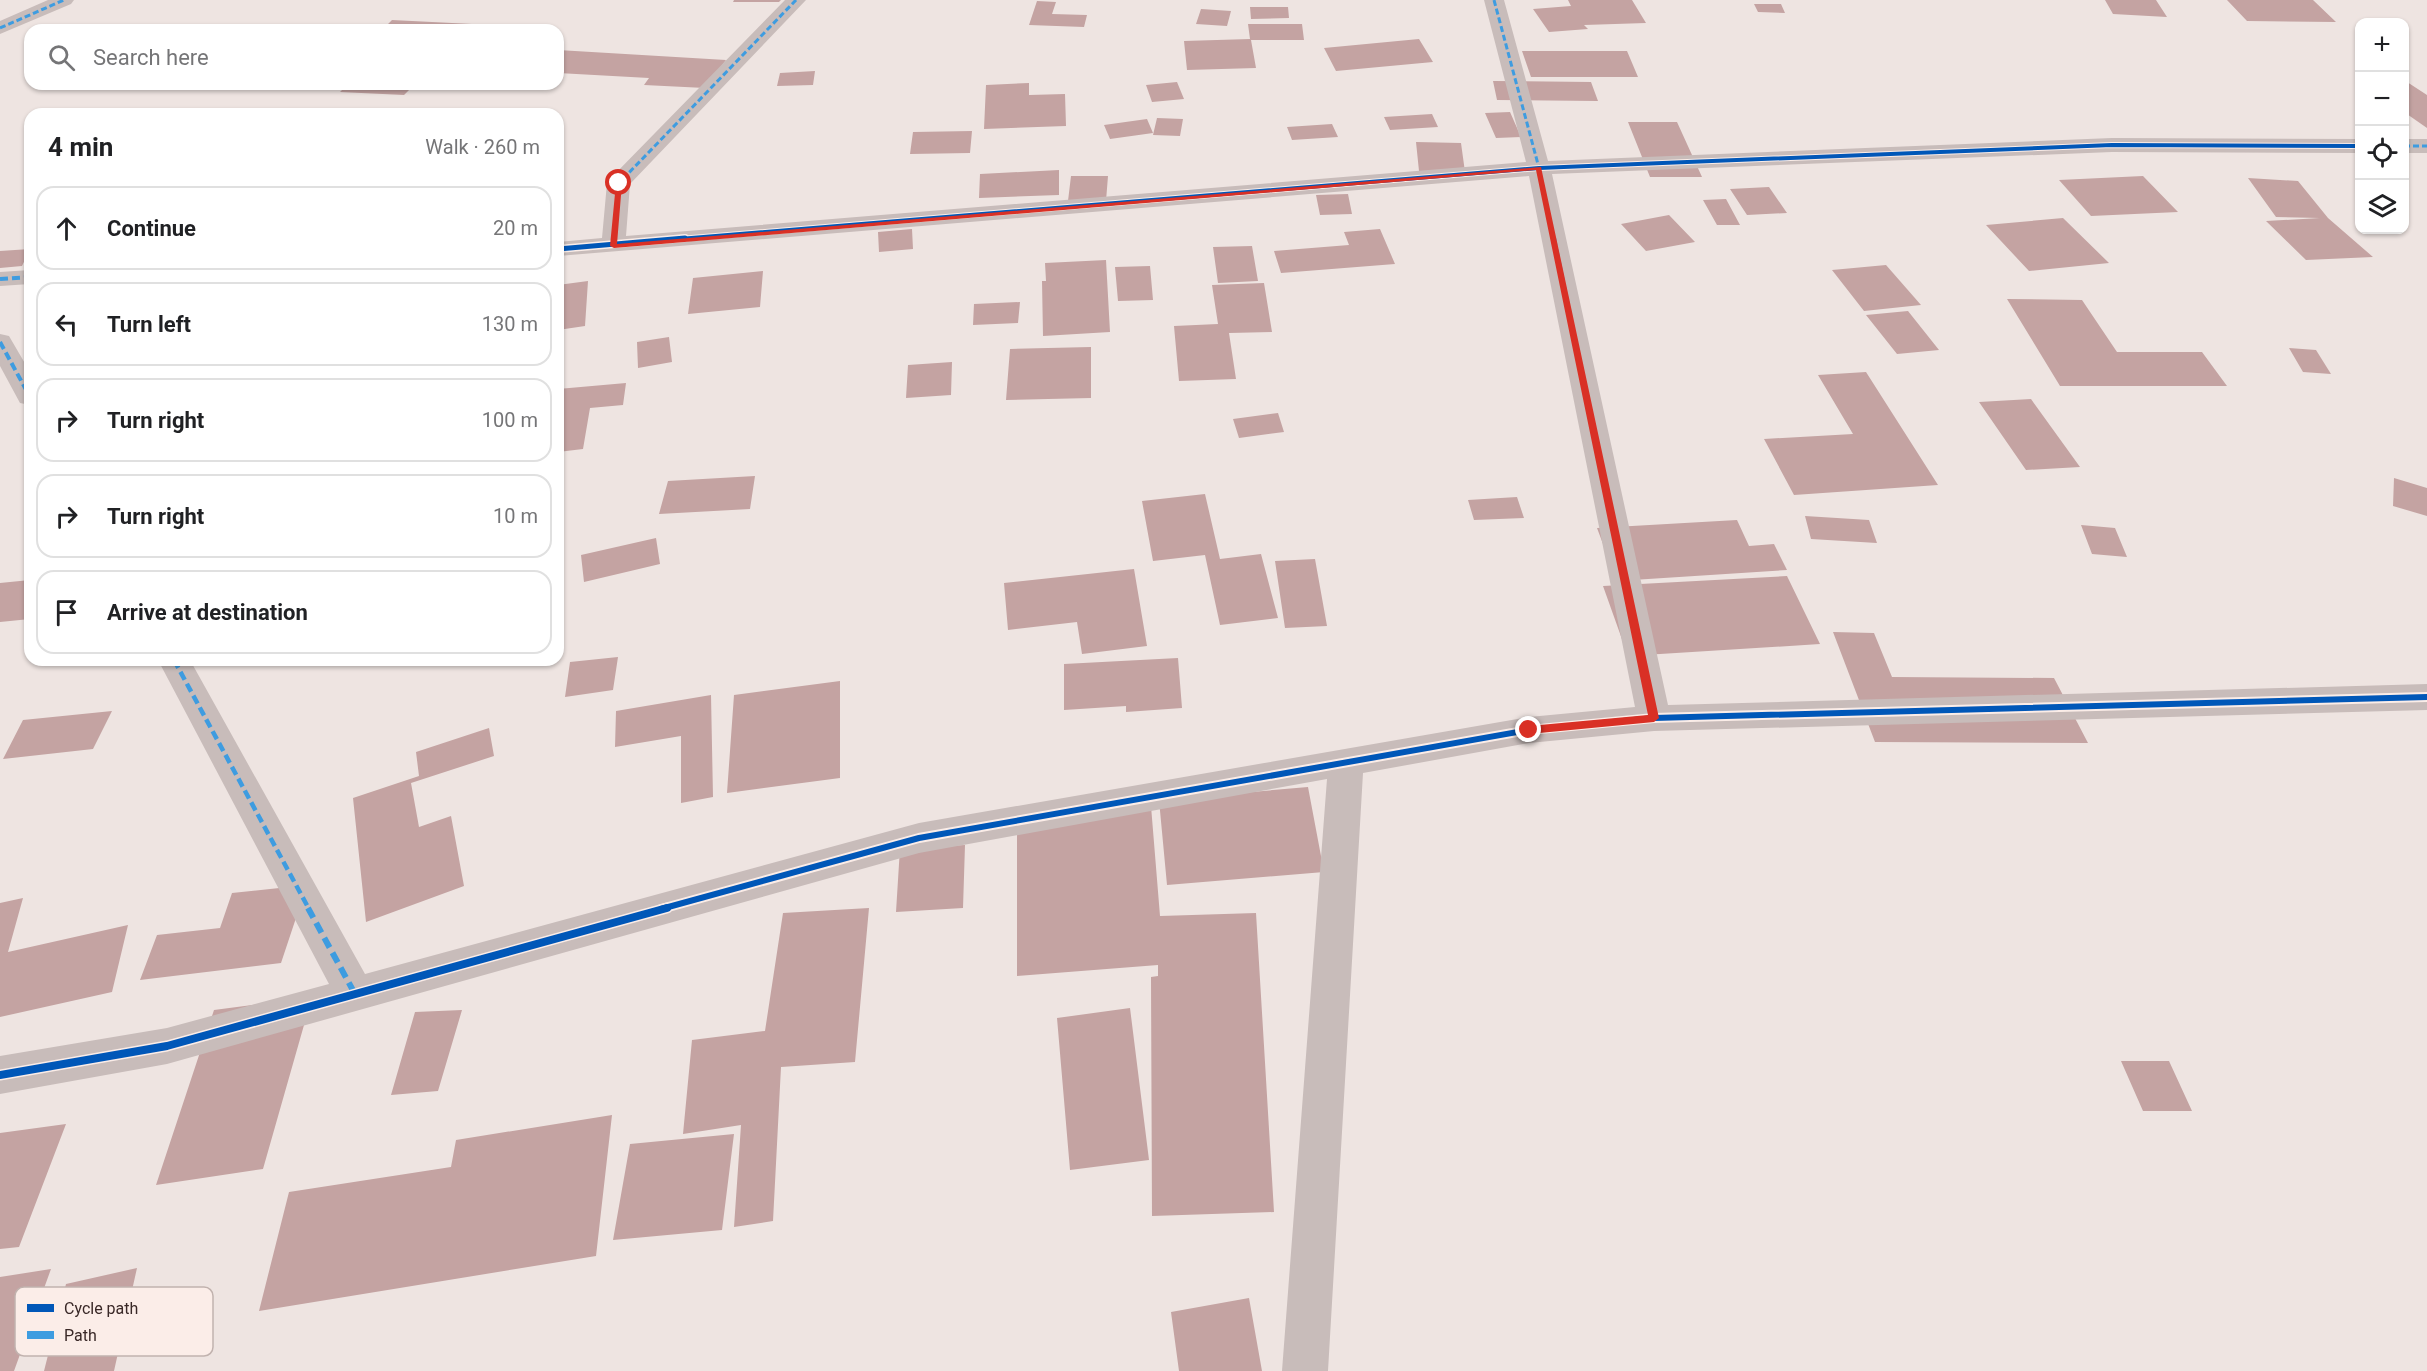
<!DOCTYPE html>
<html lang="en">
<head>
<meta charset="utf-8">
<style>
	:root { --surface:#fff; --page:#f2f2f2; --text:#202124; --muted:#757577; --line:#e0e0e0 }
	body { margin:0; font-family:Roboto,sans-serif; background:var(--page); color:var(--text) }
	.controls { position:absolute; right:18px; top:18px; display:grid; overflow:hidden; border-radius:12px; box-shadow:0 2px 4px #0004 }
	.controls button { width:54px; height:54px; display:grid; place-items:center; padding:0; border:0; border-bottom:2px solid var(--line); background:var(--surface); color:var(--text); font:30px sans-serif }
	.stop { position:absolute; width:18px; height:18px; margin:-14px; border:4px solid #d93025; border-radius:50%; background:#fff }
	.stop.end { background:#d93025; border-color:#fff; box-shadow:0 2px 6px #0008 }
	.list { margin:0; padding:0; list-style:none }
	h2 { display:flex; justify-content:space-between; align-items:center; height:78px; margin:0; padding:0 24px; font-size:26px }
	h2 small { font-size:20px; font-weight:400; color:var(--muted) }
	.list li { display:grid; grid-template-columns:39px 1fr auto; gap:18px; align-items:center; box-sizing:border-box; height:84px; margin:0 12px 12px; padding:0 12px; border:2px solid var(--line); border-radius:18px }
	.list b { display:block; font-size:22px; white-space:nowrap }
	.list em { font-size:20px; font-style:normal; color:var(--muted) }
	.icon { flex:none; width:33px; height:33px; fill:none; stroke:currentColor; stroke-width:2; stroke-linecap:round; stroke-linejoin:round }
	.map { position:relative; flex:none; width:2427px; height:1371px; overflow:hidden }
	.search { position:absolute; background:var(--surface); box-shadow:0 2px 4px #0004; left:24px; top:24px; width:540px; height:66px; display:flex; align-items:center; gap:15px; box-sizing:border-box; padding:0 21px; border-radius:18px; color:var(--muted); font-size:22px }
	.panel { position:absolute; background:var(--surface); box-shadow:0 2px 4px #0004; left:24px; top:108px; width:540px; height:558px; border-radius:18px }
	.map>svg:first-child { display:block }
	.building { fill:#c4a3a2 }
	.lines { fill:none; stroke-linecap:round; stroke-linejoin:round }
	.minor { fill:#c8bcba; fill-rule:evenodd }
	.quiet-far3 { stroke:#3e9ce0; stroke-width:3; stroke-dasharray:6 3; stroke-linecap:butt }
	.quiet-far2 { stroke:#3e9ce0; stroke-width:4; stroke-dasharray:8 4; stroke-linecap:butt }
	.quiet-far1 { stroke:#3e9ce0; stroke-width:4.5; stroke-dasharray:9 4.5; stroke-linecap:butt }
	.quiet { stroke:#3e9ce0; stroke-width:6; stroke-dasharray:11 6; stroke-linecap:butt }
	.cycleway-far3-casing { stroke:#fbede8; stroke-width:6 }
	.cycleway-far2-casing { stroke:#fbede8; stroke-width:8 }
	.cycleway-far1-casing { stroke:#fbede8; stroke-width:10 }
	.cycleway-casing { stroke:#fbede8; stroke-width:11 }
	.cycleway-far3 { stroke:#0057b8; stroke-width:4 }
	.cycleway-far2 { stroke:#0057b8; stroke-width:5 }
	.cycleway-far1 { stroke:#0057b8; stroke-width:6 }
	.cycleway { stroke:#0057b8; stroke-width:8 }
	.route { fill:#d93025 }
	.key { fill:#fbede8; stroke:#c1b2ae; stroke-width:1.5 }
	.key-label { font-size:16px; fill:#392827 }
</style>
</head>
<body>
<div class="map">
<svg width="2427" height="1371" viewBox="0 0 2427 1371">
	<rect width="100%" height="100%" fill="#eee4e1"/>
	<path class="building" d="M734 0H781L779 2H733Z
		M1568 0H1632L1646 23 1584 25 1588 29 1549 32 1533 9 1571 6Z
		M2105 0H2156L2167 17 2113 14Z
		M2227 0H2313L2336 22 2247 21Z
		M1037 1 1056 2 1052 14 1087 15 1084 27 1029 25Z
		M1754 4H1781L1785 13 1758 12Z
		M1250 7H1288L1289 18 1251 19Z
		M1201 9 1231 11 1227 26 1196 24Z
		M392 20 492 25 487 30H382Z
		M1248 24H1302L1304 40H1251L1256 68 1187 70 1184 41 1250 39Z
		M1419 39 1433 62 1336 71 1324 48Z
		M558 50 726 60 705 88 644 85 649 78 558 73Z
		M1522 51H1627L1638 77H1531Z
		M815 71 813 85 777 86 780 73Z
		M2404 80 2427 95V128L2404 112Z
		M1493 81 1591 82 1598 101 1497 100Z
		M1177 82 1184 99 1152 102 1146 85Z
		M1029 83V95L1065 94 1066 126 984 129 986 85Z
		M348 84H415L404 95 340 92Z
		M1510 112 1521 137 1496 138 1485 113Z
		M1432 114 1438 127 1390 130 1384 117Z
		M1157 118 1183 119 1180 136 1153 135Z
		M1147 119 1153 133 1110 139 1104 125Z
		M1628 122H1677L1702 177H1650Z
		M1332 124 1338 137 1292 140 1287 127Z
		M972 131 970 153 910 154 913 132Z
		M1416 142 1461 143 1465 172 1419 171Z
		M1059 170V195L979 198 980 174Z
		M1071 176H1108L1106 201H1068Z
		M2143 176 2178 212 2091 216 2059 180Z
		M2248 178 2298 181 2328 218 2373 257 2306 260 2266 221 2320 218 2276 217Z
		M1769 187 1787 213 1747 215 1730 189Z
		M1348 194 1352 214 1320 215 1316 195Z
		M1726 199 1740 225H1717L1703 200Z
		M1669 215 1695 242 1646 251 1621 224Z
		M2063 218 2109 263 2029 271 1986 225Z
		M912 229 913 249 879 252 878 232Z
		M1380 229 1395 264 1281 273 1274 251 1349 245 1344 232Z
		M1252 246 1258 281 1218 283 1213 247Z
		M30 249 22 266 0 268V251Z
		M1106 260 1110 332 1043 336 1042 281H1046L1045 263Z
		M1886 265 1921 305 1864 311 1832 270Z
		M1150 266 1153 300 1118 301 1115 267Z
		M763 271 760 307 688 314 693 278Z
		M588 281 585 326 558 330V285Z
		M1264 283 1272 332 1229 333 1236 379 1179 381 1174 326 1218 324 1212 285Z
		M2007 299 2082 300 2117 352H2202L2227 386H2060Z
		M1020 302 1018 323 973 325 974 304Z
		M1908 311 1939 350 1897 354 1866 315Z
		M669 337 672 362 638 368 637 342Z
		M1091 347V398L1006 400 1010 349Z
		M2289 348 2316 350 2331 374 2303 372Z
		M952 362 951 395 906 398 908 365Z
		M1866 372 1938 485 1794 495 1764 439 1853 434 1818 375Z
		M626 383 623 405 590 408 583 449 558 452V389Z
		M2031 399 2080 467 2026 470 1979 402Z
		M1278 413 1284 432 1239 438 1233 419Z
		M755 476 750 509 659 514 668 481Z
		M2394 478 2427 488V516L2393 506Z
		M1205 494 1220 559 1261 554 1278 618 1220 625 1205 555 1153 561 1142 501Z
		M1517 497 1524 518 1474 520 1468 500Z
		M1805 516 1869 520 1877 543 1811 539Z
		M1737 520 1749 546 1774 544 1787 570 1617 581 1597 528Z
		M2081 525 2115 528 2127 557 2092 554Z
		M656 538 660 564 584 582 581 555Z
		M1315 559 1327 626 1285 628 1275 561Z
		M1134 569 1147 646 1082 654 1077 622 1008 630 1004 583Z
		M1787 576 1820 644 1628 656 1603 586Z
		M30 580V619L0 622V583Z
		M1833 632 1874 633 1892 677 2054 678 2088 743 1875 742Z
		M618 657 613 690 565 697 570 662Z
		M1178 658 1182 708 1126 712V706L1064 710V664Z
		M840 681V778L727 793 734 695Z
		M711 695 713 797 681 803V736L615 747 616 711Z
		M112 711 93 749 3 759 23 720Z
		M489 728 494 756 411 783 419 827 451 816 464 886 366 922 353 798 419 776 416 752Z
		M1308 787 1324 872 1167 885 1159 800Z
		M1151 806 1160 916 1256 913 1274 1212 1152 1216 1151 977 1158 976V965L1017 976V817Z
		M965 845 963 908 896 912 900 848Z
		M307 885 281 963 140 980 157 935 220 928 232 893Z
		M23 898 8 952 128 925 112 992 0 1017V903Z
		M869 908 855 1062 781 1067 773 1221 734 1227 741 1125 683 1134 692 1040 765 1031 783 913Z
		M312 997 263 1169 156 1185 214 1010Z
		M1130 1008 1149 1160 1070 1170 1057 1018Z
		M462 1010 438 1091 391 1095 415 1012Z
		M2121 1061H2169L2192 1111H2143Z
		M612 1115 596 1256 259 1311 289 1192 451 1167 456 1140Z
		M66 1124 19 1247 0 1249V1133Z
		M734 1134 722 1230 613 1240 630 1144Z
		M137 1268 114 1371H44L66 1284Z
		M51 1269 14 1371H0V1277Z
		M1249 1298 1262 1371H1179L1171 1312Z"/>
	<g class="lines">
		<path class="minor" d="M48 0H74L71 4 0 34V21Z
			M785 0H806L630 184 626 236 1526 162 1484 0H1504L1548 161 2112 138 2360 139V153L2112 152 1552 174 1668 705 2427 684V710L1654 731 1529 743 1363 773 1328 1371H1282L1327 779 919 853 167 1064 0 1094V1056L167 1028 329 984 158 660H190L365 974 919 823 1529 717 1635 707 1529 176 558 256V242L602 238 607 183 611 178Z
			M2404 139H2427V153H2404Z
			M30 270V284L0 286V272Z
			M0 334 9 336 30 372V405L20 403 0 366Z"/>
		<path class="quiet-far3" d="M1494 0 1539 168 1554 240
			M0 28 64 0
			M2404 146H2427
			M614 240 619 183 796 0"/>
		<path class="quiet-far2" d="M1554 238 1616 538
			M613 246 614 238
			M0 279 30 277
			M0 342 30 397"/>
		<path class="quiet-far1" d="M1616 536 1654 718
			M174 660 309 909"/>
		<path class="quiet" d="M308 908 355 994"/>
		<defs>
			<path id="cycleway-far3" d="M667 240 1539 168 2112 145 2360 146"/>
			<path id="cycleway-far2" d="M558 249 685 238"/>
			<path id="cycleway-far1" d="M661 909 919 838 1529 730 1654 718 2427 697"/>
			<path id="cycleway" d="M0 1075 167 1046 667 908"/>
		</defs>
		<use href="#cycleway-far3" class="cycleway-far3-casing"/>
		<use href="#cycleway-far2" class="cycleway-far2-casing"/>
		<use href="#cycleway-far1" class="cycleway-far1-casing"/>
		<use href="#cycleway" class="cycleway-casing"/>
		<use href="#cycleway-far3" class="cycleway-far3"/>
		<use href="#cycleway-far2" class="cycleway-far2"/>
		<use href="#cycleway-far1" class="cycleway-far1"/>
		<use href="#cycleway" class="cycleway"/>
	</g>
	<path class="route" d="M1541 167 1659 718 1654 722 1529 734 1524 730 1529 726 1648 715 1536 170 614 248 610 246 616 183 619 181 622 183 617 244Z"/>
	<rect x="15" y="1287" width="198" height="69" rx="9" class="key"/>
	<rect x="27" y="1304" width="27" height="8" fill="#0057b8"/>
	<rect x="27" y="1331" width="27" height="8" fill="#3e9ce0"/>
	<g class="key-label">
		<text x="64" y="1314">Cycle path</text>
		<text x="64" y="1341">Path</text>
	</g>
</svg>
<div class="controls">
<button>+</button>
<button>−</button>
<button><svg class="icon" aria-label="locate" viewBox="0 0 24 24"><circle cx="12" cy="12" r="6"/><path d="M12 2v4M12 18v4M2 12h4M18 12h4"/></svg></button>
<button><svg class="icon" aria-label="layers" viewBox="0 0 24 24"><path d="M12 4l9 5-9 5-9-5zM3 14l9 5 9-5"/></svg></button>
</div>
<div class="stop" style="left:619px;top:183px"></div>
<div class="stop end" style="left:1529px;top:730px"></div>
<div class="search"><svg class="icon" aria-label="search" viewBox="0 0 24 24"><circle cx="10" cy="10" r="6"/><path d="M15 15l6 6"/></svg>Search here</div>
<section class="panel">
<h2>4 min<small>Walk · 260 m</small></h2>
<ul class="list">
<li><svg class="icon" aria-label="ahead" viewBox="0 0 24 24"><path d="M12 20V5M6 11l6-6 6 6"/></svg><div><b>Continue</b></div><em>20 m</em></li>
<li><svg class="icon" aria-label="left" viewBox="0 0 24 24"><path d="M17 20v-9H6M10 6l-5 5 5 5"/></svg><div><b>Turn left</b></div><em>130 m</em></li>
<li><svg class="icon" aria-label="right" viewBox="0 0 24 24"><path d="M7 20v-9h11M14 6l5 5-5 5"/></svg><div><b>Turn right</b></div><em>100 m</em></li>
<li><svg class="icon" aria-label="right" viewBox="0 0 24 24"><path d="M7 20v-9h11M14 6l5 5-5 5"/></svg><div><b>Turn right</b></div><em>10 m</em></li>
<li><svg class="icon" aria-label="arrive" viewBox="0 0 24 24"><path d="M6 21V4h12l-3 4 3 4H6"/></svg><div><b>Arrive at destination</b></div></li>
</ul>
</section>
</div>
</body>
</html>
